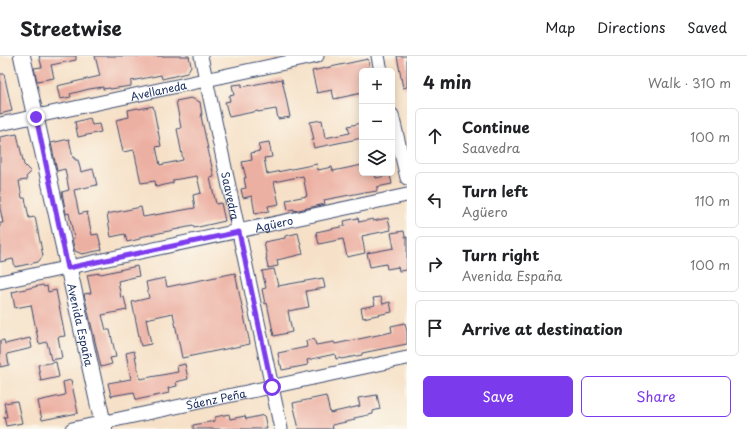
<!DOCTYPE html>
<html lang="en">
<head>
<meta charset="utf-8">
<style>
	:root { --surface:#fff; --page:#f2f2f2; --text:#202124; --muted:#757577; --line:#e0e0e0; --accent:#7c3aed }
	body { margin:0; font-family:"Playpen Sans",sans-serif; background:var(--page); color:var(--text) }
	.controls { position:absolute; right:12px; top:12px; display:grid; overflow:hidden; border-radius:6px; box-shadow:0 2px 10px #0003 }
	.controls button { width:36px; height:36px; display:grid; place-items:center; padding:0; border:0; border-bottom:1px solid var(--line); background:var(--surface); color:var(--text); font:20px sans-serif }
	.stop { position:absolute; width:12px; height:12px; margin:-9px; border:3px solid #7c3aed; border-radius:50%; background:#fff }
	.stop.end { background:#7c3aed; border-color:#fff; box-shadow:0 1px 4px #0008 }
	.list { margin:0; padding:0; list-style:none }
	h2 { display:flex; justify-content:space-between; align-items:center; height:52px; margin:0; padding:0 16px; font-size:17px }
	h2 small { font-size:13px; font-weight:400; color:var(--muted) }
	.list li { display:grid; grid-template-columns:26px 1fr auto; gap:12px; align-items:center; box-sizing:border-box; height:56px; margin:0 8px 8px; padding:0 8px; border:1px solid var(--line); border-radius:6px }
	.list b { display:block; font-size:15px; white-space:nowrap }
	.list p { margin:0; font-size:13px; white-space:nowrap; color:var(--muted) }
	.list em { font-size:13px; font-style:normal; color:var(--muted) }
	.actions { display:flex; gap:8px; padding:12px 16px }
	.actions a { flex:1; padding:9px 0; border:1px solid var(--accent); border-radius:6px; text-align:center; font-size:14px; color:var(--accent) }
	.actions .main { background:var(--accent); color:#fff }
	.icon { flex:none; width:22px; height:22px; fill:none; stroke:currentColor; stroke-width:2; stroke-linecap:round; stroke-linejoin:round }
	.map { position:relative; flex:none; width:407px; height:373px; overflow:hidden }
	header { display:flex; align-items:center; gap:24px; box-sizing:border-box; height:56px; padding:0 20px; background:var(--surface); border-bottom:1px solid var(--line) }
	header strong { font-size:19px }
	nav { display:flex; gap:22px; margin-inline-start:auto; font-size:14px }
	main { display:flex }
	aside { flex:1; background:var(--surface) }
	.map>svg:first-child { display:block }
	.building { fill:#ecb0a3 }
	.lines { fill:none; stroke-linecap:round; stroke-linejoin:round }
	.minor-casing { stroke:#3c4a6e; stroke-width:15 }
	.major-casing { stroke:#3c4a6e; stroke-width:18 }
	.minor { stroke:#fff; stroke-width:13 }
	.major { stroke:#fff; stroke-width:16 }
	.route { stroke:#7c3aed; stroke-width:5 }
	.labels { text-anchor:middle; dominant-baseline:central; stroke-width:3; stroke-linejoin:round; paint-order:stroke }
	.street-label { font-size:11px; fill:#1b2f5e; stroke:#fbf7ec }
</style>
</head>
<body>
<header>
<strong>Streetwise</strong>
<nav><a>Map</a><a>Directions</a><a>Saved</a></nav>
</header>
<main>
<div class="map">
<svg width="407" height="373" viewBox="0 0 407 373">
	<rect width="100%" height="100%" fill="#fbf7ec"/>
	<filter id="ink" filterUnits="userSpaceOnUse"><feTurbulence type="fractalNoise" baseFrequency=".025" numOctaves="2"/><feDisplacementMap in="SourceGraphic" scale="8" xChannelSelector="R" yChannelSelector="G"/><feConvolveMatrix kernelMatrix="1 2 1 2 8 2 1 2 1" color-interpolation-filters="sRGB"/></filter>
	<filter id="wash" filterUnits="userSpaceOnUse"><feTurbulence type="fractalNoise" baseFrequency=".012" numOctaves="4" result="noise"/><feDisplacementMap in="SourceGraphic" scale="16" xChannelSelector="R" yChannelSelector="G"/><feGaussianBlur stdDeviation="0.9" result="paint"/><feColorMatrix in="noise" values="0 0 0 0 0 0 0 0 0 0 0 0 0 0 0 0 0 1.4 0 .05"/><feComposite in="paint" operator="in"/></filter>
	<g filter="url(#wash)">
		<rect width="100%" height="100%" fill="#f6e1c8"/>
		<g id="blocks">
			<path class="building" d="M39 0H76V4L51 9 54 22 37 25 34 12 42 11Z
				M95 0H189L191 10 187 17 162 23 161 19 131 25V30L110 33V32L103 33V31L89 33 70 38 71 41 60 43 57 30 100 20Z
				M397 0H407V31L403 32Z
				M368 3 370 14 362 15V37L334 43 332 34 317 37 312 15Z
				M0 18H4L12 55 0 58Z
				M282 23 290 61 278 63 276 53 258 56V55L229 61 225 46 230 45 229 40 234 39 232 29 242 28V31Z
				M191 42 200 46 202 59 201 60 214 121 210 122 216 148 221 147 225 165 194 172 193 170 140 181V183L127 186 125 178 111 181 107 158 141 151 143 161 195 152 193 139 201 137 197 120 173 124V127L156 131 155 125 141 127 134 94 123 96 116 64 129 61 128 54 138 52 139 53 153 50 161 90 156 91 160 109 183 104 177 73 181 72 176 45Z
				M90 62 92 69 99 68 101 76 78 81 75 66Z
				M322 64 325 82 350 77 348 70 362 67V82L314 92 312 84H314L310 66Z
				M17 78 24 109 31 116 26 121 27 124 19 125 22 142H25L29 162 35 161 43 200 38 206 15 211 13 203 0 206V167H3L0 152V81Z
				M69 83 73 102H75V104H78L81 116 93 113 97 129 74 134 79 158 87 156 92 179 98 178 102 194 82 198 75 195 72 183 74 182 69 157 66 158 62 136 69 134 65 113 57 115 51 87Z
				M269 86 272 101 264 102 267 118 317 108 318 114 332 111 333 115 362 109V117H375L376 122 390 119 392 128 377 131V135L365 137V136L324 144 325 148 294 155V153L288 154 286 144 307 140 303 120 274 126 279 148 268 150 269 155 255 158 252 140 243 142 241 133 246 132 244 122H246L242 106 252 104 251 97 260 95 258 88Z
				M358 162 359 166 373 163V165L388 162 391 174 362 180 365 197 347 201 343 183 319 188 316 176 345 170 344 165Z
				M404 175 405 181H407V214L399 215 398 211 387 213 386 208 370 211 367 197 394 192 391 177Z
				M298 177 303 198 277 204 278 210 268 212 266 202H267L264 186 285 182V180Z
				M137 210 139 220 118 225 121 242 124 241 127 254 102 259 106 274H110L116 301 110 302 112 308 101 311 84 238 91 237 87 219 100 217 101 218Z
				M274 213 278 230 323 222 325 232 306 235 309 251 288 255 292 276 274 280 267 247 265 248 262 233 266 232 262 215Z
				M235 217 250 288 182 302 173 257 146 263 151 288 141 290 132 246 149 242 146 226 165 222 167 231Z
				M43 229 44 231 47 230 48 236 56 234 65 280 58 281 62 302 51 304 47 286 39 288 31 249 15 252 12 236Z
				M381 241 383 248 390 246 392 256 363 262 361 252 375 249 373 242Z
				M405 267 407 276V288L362 297V299L341 303 340 302 336 303 335 298 307 304 308 309 282 314 281 309H280L278 297 307 291 306 285 314 283 316 289 334 286 335 288 392 276 391 270Z
				M30 282 32 292 7 298 9 309 0 311V285L4 284 5 288Z
				M134 295 140 323 178 316 177 310 185 308 188 323 176 326 177 330 168 332 169 337 136 344 134 336 111 340 108 327 131 323 126 297Z
				M56 306 59 321 41 325 38 309Z
				M71 324 78 357 42 364 38 345 65 339 63 326Z
				M377 339 380 353 373 355V358L354 362 355 364 332 369 333 373H299L293 347 326 340 330 357 360 350 358 342Z
				M17 345 22 367 6 370 4 361H7L4 347Z
				M229 358 230 363 245 360 246 363 264 359 267 373H193V369L215 365V361Z"/>
		</g>
	</g>
	<g filter="url(#ink)">
		<use href="#blocks" fill-opacity="0" stroke="#3c4a6e" stroke-width="1"/>
		<g class="lines">
			<defs>
				<g id="minor">
					<path id="s1" d="M201 0 281 373"/>
					<path d="M378 0 381 15"/>
					<path d="M392 59 407 122"/>
					<path id="s2" d="M0 68 317 0"/>
					<path id="s3" d="M0 226 407 139"/>
					<path id="s4" d="M72 373 407 302"/>
				</g>
				<g id="major">
					<path id="s5" d="M22 0 104 373"/>
				</g>
			</defs>
			<use href="#minor" class="minor-casing"/>
			<use href="#major" class="major-casing"/>
			<use href="#minor" class="minor"/>
			<use href="#major" class="major"/>
		</g>
	</g>
	<g class="lines" filter="url(#ink)">
		<path class="route" d="M36 61 68 212 239 176 272 331"/>
	</g>
	<g class="labels">
		<g class="street-label">
			<text stroke="none"><textPath href="#s2" startOffset="162">Avellaneda</textPath></text>
			<text stroke="none"><textPath href="#s1" startOffset="143">Saavedra</textPath></text>
			<text stroke="none"><textPath href="#s3" startOffset="280">Agüero</textPath></text>
			<text stroke="none"><textPath href="#s5" startOffset="275">Avenida España</textPath></text>
			<text stroke="none"><textPath href="#s4" startOffset="147">Sáenz Peña</textPath></text>
		</g>
	</g>
</svg>
<div class="controls">
<button>+</button>
<button>−</button>
<button><svg class="icon" aria-label="layers" viewBox="0 0 24 24"><path d="M12 4l9 5-9 5-9-5zM3 14l9 5 9-5"/></svg></button>
</div>
<div class="stop" style="left:272px;top:331px"></div>
<div class="stop end" style="left:36px;top:61px"></div>
</div>
<aside>
<h2>4 min<small>Walk · 310 m</small></h2>
<ul class="list">
<li><svg class="icon" aria-label="ahead" viewBox="0 0 24 24"><path d="M12 20V5M6 11l6-6 6 6"/></svg><div><b>Continue</b><p>Saavedra</p></div><em>100 m</em></li>
<li><svg class="icon" aria-label="left" viewBox="0 0 24 24"><path d="M17 20v-9H6M10 6l-5 5 5 5"/></svg><div><b>Turn left</b><p>Agüero</p></div><em>110 m</em></li>
<li><svg class="icon" aria-label="right" viewBox="0 0 24 24"><path d="M7 20v-9h11M14 6l5 5-5 5"/></svg><div><b>Turn right</b><p>Avenida España</p></div><em>100 m</em></li>
<li><svg class="icon" aria-label="arrive" viewBox="0 0 24 24"><path d="M6 21V4h12l-3 4 3 4H6"/></svg><div><b>Arrive at destination</b></div></li>
</ul>
<div class="actions"><a class="main">Save</a><a>Share</a></div>
</aside>
</main>
</body>
</html>
